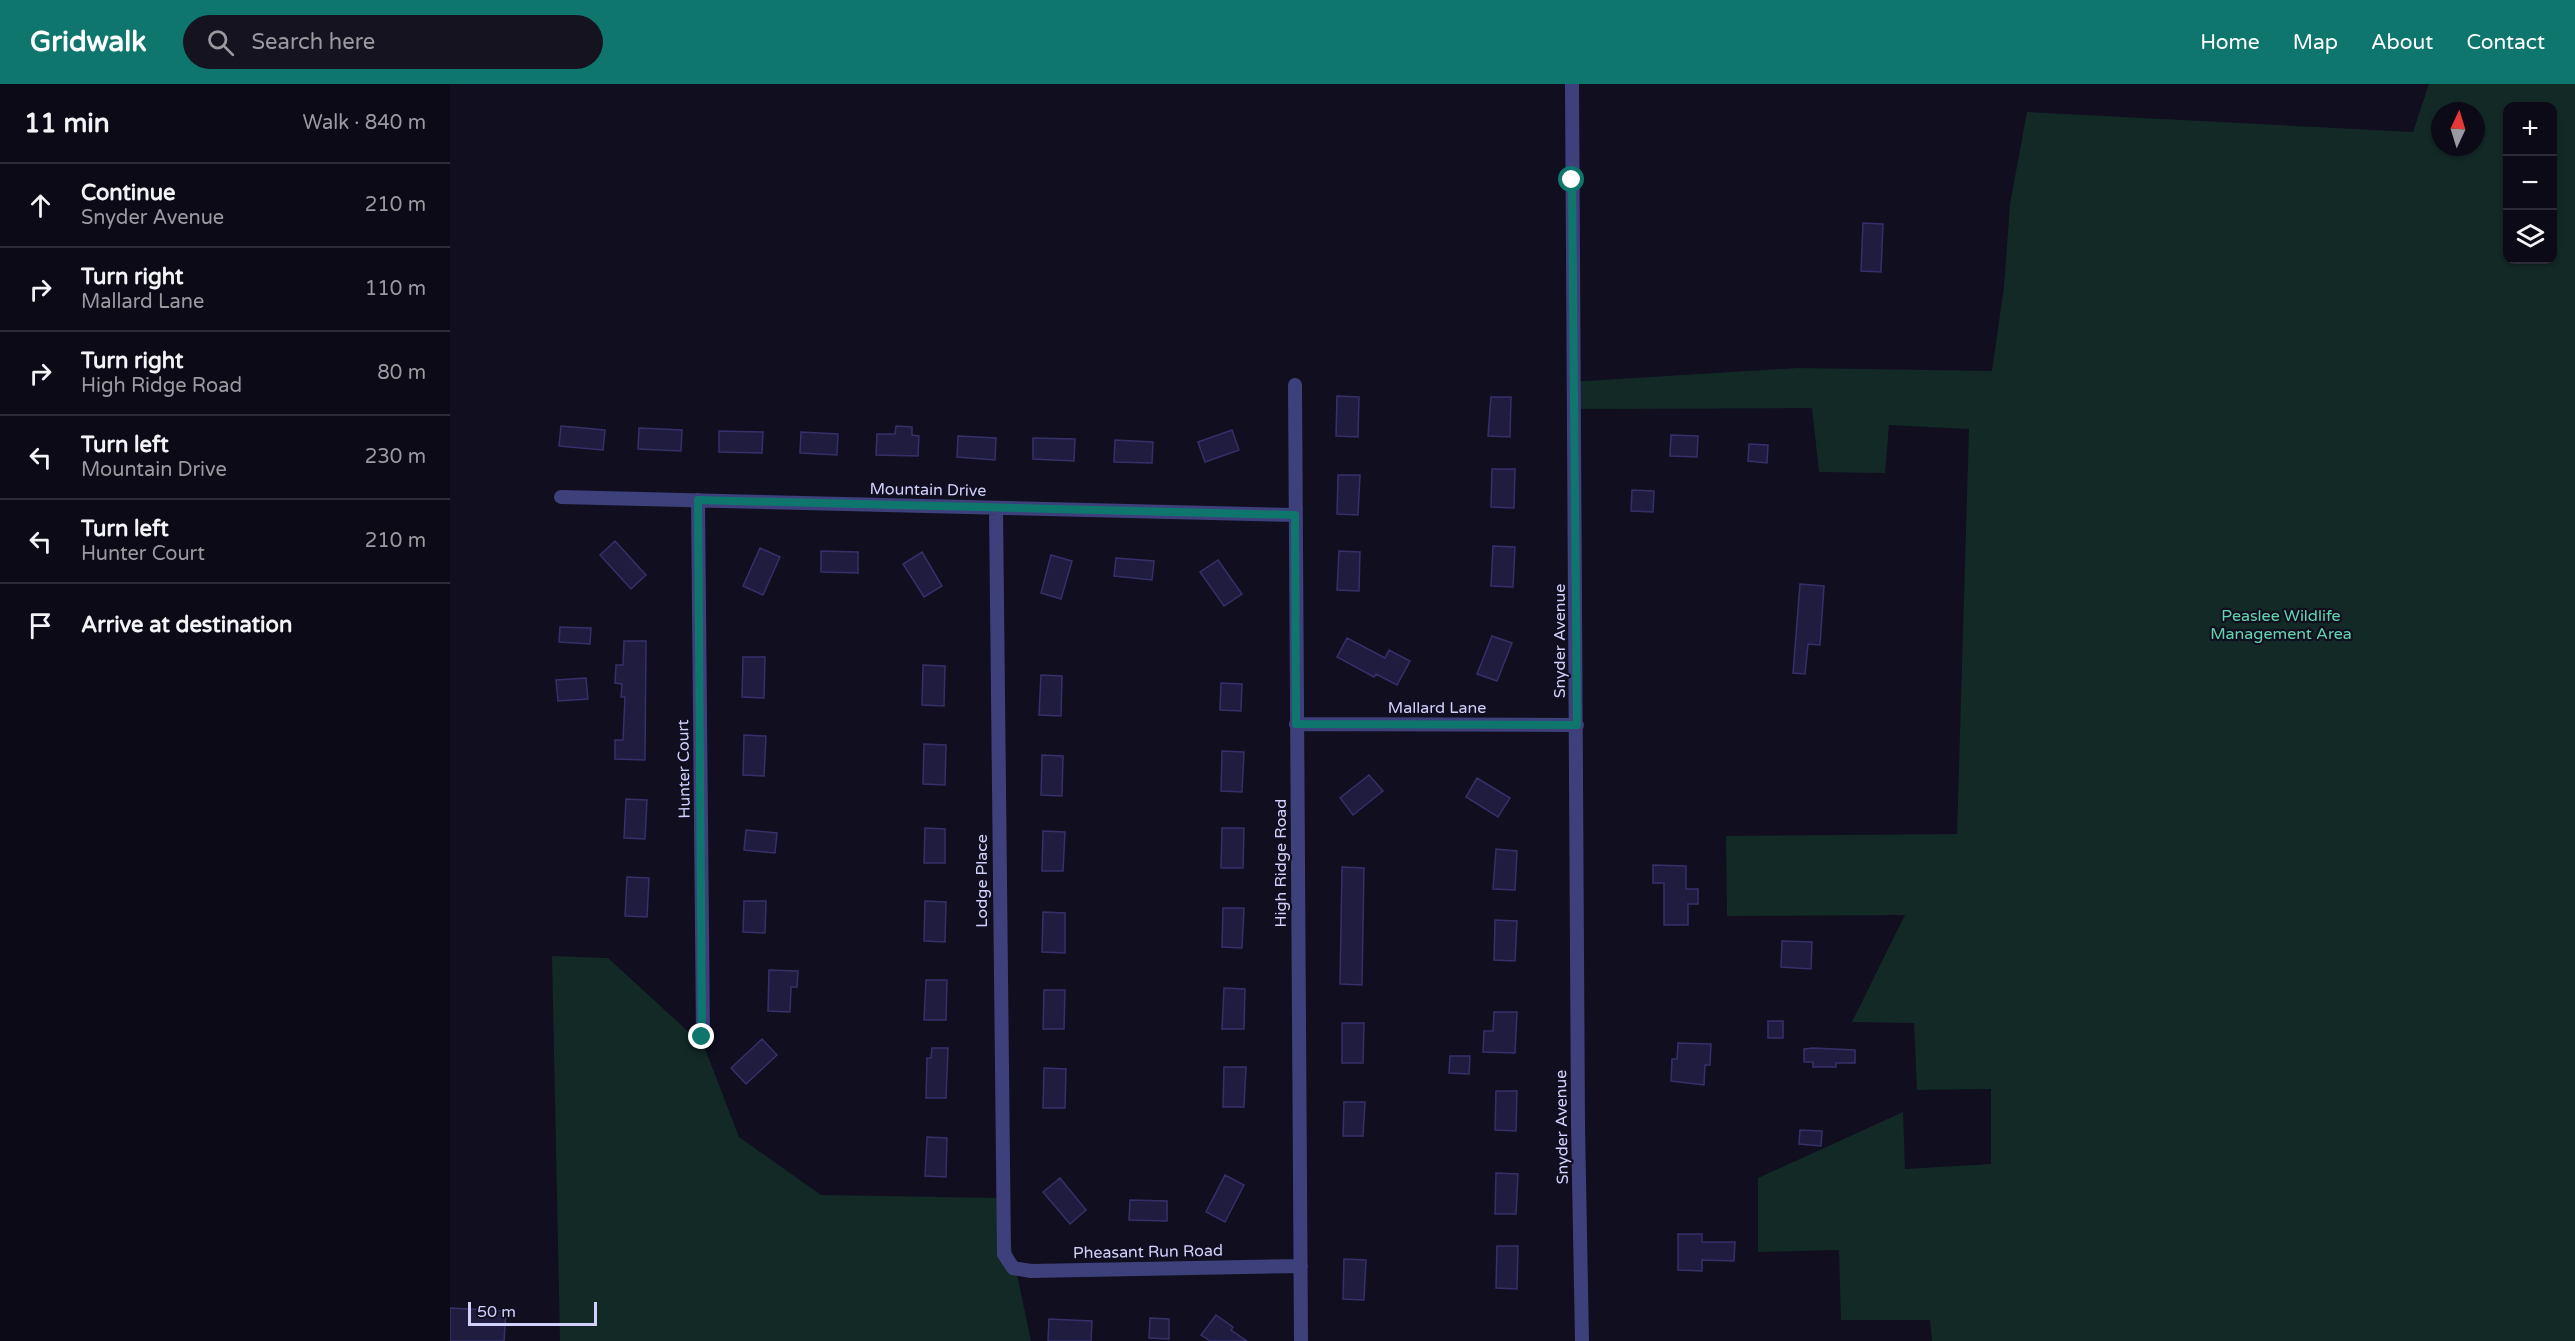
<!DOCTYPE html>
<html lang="en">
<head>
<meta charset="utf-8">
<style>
	:root { --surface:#0c0a17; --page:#151320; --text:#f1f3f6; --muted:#9a9aa1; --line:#2c2b36; --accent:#0f766e }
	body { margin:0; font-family:"Varela Round",sans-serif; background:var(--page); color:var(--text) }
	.controls { position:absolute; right:18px; top:18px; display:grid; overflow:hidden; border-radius:12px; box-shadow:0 2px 4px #0004 }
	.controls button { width:54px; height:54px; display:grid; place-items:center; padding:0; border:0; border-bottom:2px solid var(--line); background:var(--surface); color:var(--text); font:30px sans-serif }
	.compass { position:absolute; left:1981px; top:18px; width:54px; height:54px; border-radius:50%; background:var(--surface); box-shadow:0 2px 4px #0004; rotate:4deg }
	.scale { position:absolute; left:18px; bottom:15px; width:129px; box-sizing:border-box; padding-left:6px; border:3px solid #d1d0fb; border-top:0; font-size:16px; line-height:21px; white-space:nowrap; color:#d1d0fb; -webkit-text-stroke:4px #100e1f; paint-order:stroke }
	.stop { position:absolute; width:18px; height:18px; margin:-14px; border:4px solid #0f766e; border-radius:50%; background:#fff }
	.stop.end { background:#0f766e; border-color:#fff; box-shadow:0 2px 6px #0008 }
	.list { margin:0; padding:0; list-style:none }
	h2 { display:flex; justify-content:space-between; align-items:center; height:78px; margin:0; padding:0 24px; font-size:26px }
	h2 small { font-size:20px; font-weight:400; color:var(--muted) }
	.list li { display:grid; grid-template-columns:39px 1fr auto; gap:18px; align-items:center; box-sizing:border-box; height:84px; padding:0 24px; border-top:2px solid var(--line) }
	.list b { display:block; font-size:22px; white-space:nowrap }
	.list p { margin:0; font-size:20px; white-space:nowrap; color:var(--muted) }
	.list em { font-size:20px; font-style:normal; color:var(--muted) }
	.icon { flex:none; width:33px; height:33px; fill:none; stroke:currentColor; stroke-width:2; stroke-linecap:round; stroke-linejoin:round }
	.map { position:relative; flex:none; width:2125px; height:1257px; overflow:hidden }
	header { display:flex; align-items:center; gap:36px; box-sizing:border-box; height:84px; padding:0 30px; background:var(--accent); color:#fff }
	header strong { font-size:28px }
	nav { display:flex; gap:33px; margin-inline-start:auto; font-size:21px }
	.search { width:420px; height:54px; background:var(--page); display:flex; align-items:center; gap:15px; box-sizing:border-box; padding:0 21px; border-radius:33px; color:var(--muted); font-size:22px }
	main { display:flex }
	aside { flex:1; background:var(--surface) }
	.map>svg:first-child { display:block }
	.green { fill:#122926; fill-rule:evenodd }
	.building { fill:#201c3f; stroke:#363069; stroke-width:1.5 }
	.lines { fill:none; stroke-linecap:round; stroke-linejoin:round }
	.street { stroke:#3d407b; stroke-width:14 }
	.route { stroke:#0f766e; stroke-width:8 }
	.labels { text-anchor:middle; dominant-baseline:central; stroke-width:4.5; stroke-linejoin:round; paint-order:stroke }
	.street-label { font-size:16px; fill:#d1d0fb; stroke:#100e1f }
	.park-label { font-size:16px; fill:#62d5ae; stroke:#100e1f }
</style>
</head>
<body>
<header>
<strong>Gridwalk</strong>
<div class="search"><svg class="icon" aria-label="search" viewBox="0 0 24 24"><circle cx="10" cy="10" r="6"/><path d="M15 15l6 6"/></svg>Search here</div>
<nav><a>Home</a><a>Map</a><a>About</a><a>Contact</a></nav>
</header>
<main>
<aside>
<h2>11 min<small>Walk · 840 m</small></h2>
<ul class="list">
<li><svg class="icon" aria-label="ahead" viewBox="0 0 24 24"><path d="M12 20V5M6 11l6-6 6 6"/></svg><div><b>Continue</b><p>Snyder Avenue</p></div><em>210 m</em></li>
<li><svg class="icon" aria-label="right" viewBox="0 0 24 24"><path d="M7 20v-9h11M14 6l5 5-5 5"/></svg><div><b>Turn right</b><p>Mallard Lane</p></div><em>110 m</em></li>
<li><svg class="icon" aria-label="right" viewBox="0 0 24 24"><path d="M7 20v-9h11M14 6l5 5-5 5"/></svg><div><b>Turn right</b><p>High Ridge Road</p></div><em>80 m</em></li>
<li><svg class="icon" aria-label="left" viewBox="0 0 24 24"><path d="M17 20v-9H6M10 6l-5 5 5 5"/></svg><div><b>Turn left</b><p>Mountain Drive</p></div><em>230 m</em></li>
<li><svg class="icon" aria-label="left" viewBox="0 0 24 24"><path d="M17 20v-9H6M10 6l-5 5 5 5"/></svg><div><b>Turn left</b><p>Hunter Court</p></div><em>210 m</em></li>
<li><svg class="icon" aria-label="arrive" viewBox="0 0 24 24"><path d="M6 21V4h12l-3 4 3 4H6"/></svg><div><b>Arrive at destination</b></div></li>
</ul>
</aside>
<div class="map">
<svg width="2125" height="1257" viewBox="0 0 2125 1257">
	<rect width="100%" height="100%" fill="#100e1f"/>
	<path class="green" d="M1979 0H2125V1257H1482L1480 1236H1391L1389 1166 1308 1168V1094L1453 1028 1455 1085 1541 1080V1005L1467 1006 1464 939 1402 938 1455 831 1277 832 1276 752 1507 750 1519 345 1439 341 1435 389 1369 388 1362 324 1121 325 1120 298 1348 284 1542 287 1554 203 1560 120 1577 28 1963 48ZM2058 22H2102V176H2058ZM1990 27H2026V63H1990Z
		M102 872 158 874 254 962 289 1053 371 1111 551 1114 581 1257H110Z"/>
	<path class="building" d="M1413 139 1433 140 1431 188 1411 187Z
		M887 312 909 313 908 353 886 352Z
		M1041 313H1061L1060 353 1038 352Z
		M111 342 155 346 153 366 109 362Z
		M446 342 462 343V351L469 352 468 372 426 371 427 350H445Z
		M189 344 232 346 231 367 188 365Z
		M782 346 789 366 755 378 748 358Z
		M269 347 313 348 312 369 269 368Z
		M351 348 388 350 387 371 350 369Z
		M1221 351 1248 352 1247 373 1220 372Z
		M508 352 546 354 545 376 507 373Z
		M583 354 625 355 624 377 583 375Z
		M665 356 703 358 702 379 664 378Z
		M1299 360 1318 361 1317 379 1298 377Z
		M1042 385H1065L1064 424 1041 423Z
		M888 391H910L908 431 887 430Z
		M1182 406 1204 407 1203 428 1181 427Z
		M165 457 196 491 181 505 150 471Z
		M1043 462 1065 463 1063 503 1041 502Z
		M310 464 330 473 313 511 293 502Z
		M371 467 408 468V489L371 488Z
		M889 467 910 468 909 507 887 506Z
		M472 468 492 502 474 513 453 480Z
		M601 471 622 477 611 515 591 509Z
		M666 474 704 477 702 496 664 492Z
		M768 476 792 510 774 522 750 488Z
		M1350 500 1374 502 1370 561 1358 560 1355 590 1343 589Z
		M110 543 141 544 140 560 109 558Z
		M1042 552 1062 559 1047 597 1027 590Z
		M897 554 935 574 939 566 960 577 947 601 926 590 924 593 887 573Z
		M174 557H196L195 676 165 675V656H173L175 613H171L172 600 165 599 166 581H173Z
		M293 573H315L314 614 292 613Z
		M473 581 495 582 494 622 472 621Z
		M591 591 612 592 611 632 589 631Z
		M136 594 138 615 108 617 106 596Z
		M771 599 792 600 791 627 770 626Z
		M294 651 316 652 314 692 293 691Z
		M474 660 496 661 495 701 473 700Z
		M772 667 794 668 792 708 771 707Z
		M592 671 613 672 612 712 591 711Z
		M919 691 933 707 903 731 890 714Z
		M1027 694 1060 714 1048 733 1016 713Z
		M176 715 197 716 195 755 174 754Z
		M475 744 495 745V779H474Z
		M772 744H794L793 784H771Z
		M296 746 327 749 325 769 294 766Z
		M593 747 615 748 613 787H592Z
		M1046 765 1067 767 1065 806 1043 805Z
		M1203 781 1236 782V805H1248V820H1238V841H1214V799H1203Z
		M892 783 914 784 912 901 890 900Z
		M177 793 199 794 197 833 175 832Z
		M294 817H316L315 849 293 848Z
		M475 817 496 818 495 858 474 857Z
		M773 824H794L792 864 772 863Z
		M593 828 615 829V869L592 868Z
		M1045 836 1067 837 1065 877 1044 876Z
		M1332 857 1362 858 1361 885 1331 883Z
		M319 886 348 887 347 903H341L340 928 318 927Z
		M476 896H497L496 936H474Z
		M774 904 795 905 794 945H772Z
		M594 906H615L614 945H593Z
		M1044 928H1067L1065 969 1033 968 1034 947H1043Z
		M1318 937H1333V954H1318Z
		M892 939H914L913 979H892Z
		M312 955 327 971 296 1000 281 984Z
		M1228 959 1261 960 1260 981H1255L1254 1001 1221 997 1222 975H1227Z
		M482 964H498L496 1014H476L477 974H481Z
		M1363 964 1405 966V979H1386V983H1363V978H1354V965Z
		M1000 972H1020L1019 990 999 989Z
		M774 983H796L794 1023H773Z
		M594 984 616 985 615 1024H593Z
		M1046 1007H1067L1066 1047 1045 1046Z
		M894 1018H915L913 1052H893Z
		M1350 1046 1372 1047 1371 1062 1349 1060Z
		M477 1053 497 1054 496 1093 475 1092Z
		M1046 1089 1068 1090 1066 1130H1045Z
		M775 1091 794 1101 775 1138 756 1128Z
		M610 1094 636 1126 620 1140 593 1108Z
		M680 1116 717 1117V1137L679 1136Z
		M1228 1150H1252V1158H1285L1284 1177 1252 1176V1187L1228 1186Z
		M1047 1162H1068L1067 1205 1046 1204Z
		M894 1175 916 1176 914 1216 893 1215Z
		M0 1224 56 1227 54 1257H0Z
		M766 1231 783 1243 781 1246 797 1257H760L751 1251Z
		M700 1234 719 1235V1255L699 1254Z
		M599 1235 642 1237 641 1257H598Z"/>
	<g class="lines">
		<path class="street" d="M1122 0 1128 1041 1132 1257
			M845 301 851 1257
			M111 413 845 431
			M248 416 253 953
			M546 424 554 1170 563 1184 581 1187 851 1182
			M846 640 1127 641"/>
	</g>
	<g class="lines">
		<path class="route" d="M252 953 248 416 845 431 846 640 1127 641 1122 96"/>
	</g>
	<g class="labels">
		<g class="street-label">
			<text transform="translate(478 406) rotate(1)">Mountain Drive</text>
			<text transform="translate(1110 557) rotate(-90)">Snyder Avenue</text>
			<text x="987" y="624">Mallard Lane</text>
			<text transform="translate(234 685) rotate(-91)">Hunter Court</text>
			<text transform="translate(831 779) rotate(-90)">High Ridge Road</text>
			<text transform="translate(532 797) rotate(-90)">Lodge Place</text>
			<text transform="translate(1112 1043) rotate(-91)">Snyder Avenue</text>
			<text transform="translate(698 1168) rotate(-1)">Pheasant Run Road</text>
		</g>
		<g class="park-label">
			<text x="1831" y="532">Peaslee Wildlife<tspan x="1831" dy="18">Management Area</tspan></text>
		</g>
	</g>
</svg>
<div class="controls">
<button>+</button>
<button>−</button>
<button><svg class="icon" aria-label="layers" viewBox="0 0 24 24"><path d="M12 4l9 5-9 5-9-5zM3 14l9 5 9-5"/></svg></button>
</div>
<svg class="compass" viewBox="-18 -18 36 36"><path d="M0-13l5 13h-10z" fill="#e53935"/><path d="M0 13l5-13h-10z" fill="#9a9aa1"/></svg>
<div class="scale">50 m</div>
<div class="stop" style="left:1122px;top:96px"></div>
<div class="stop end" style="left:252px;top:953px"></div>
</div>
</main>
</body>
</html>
